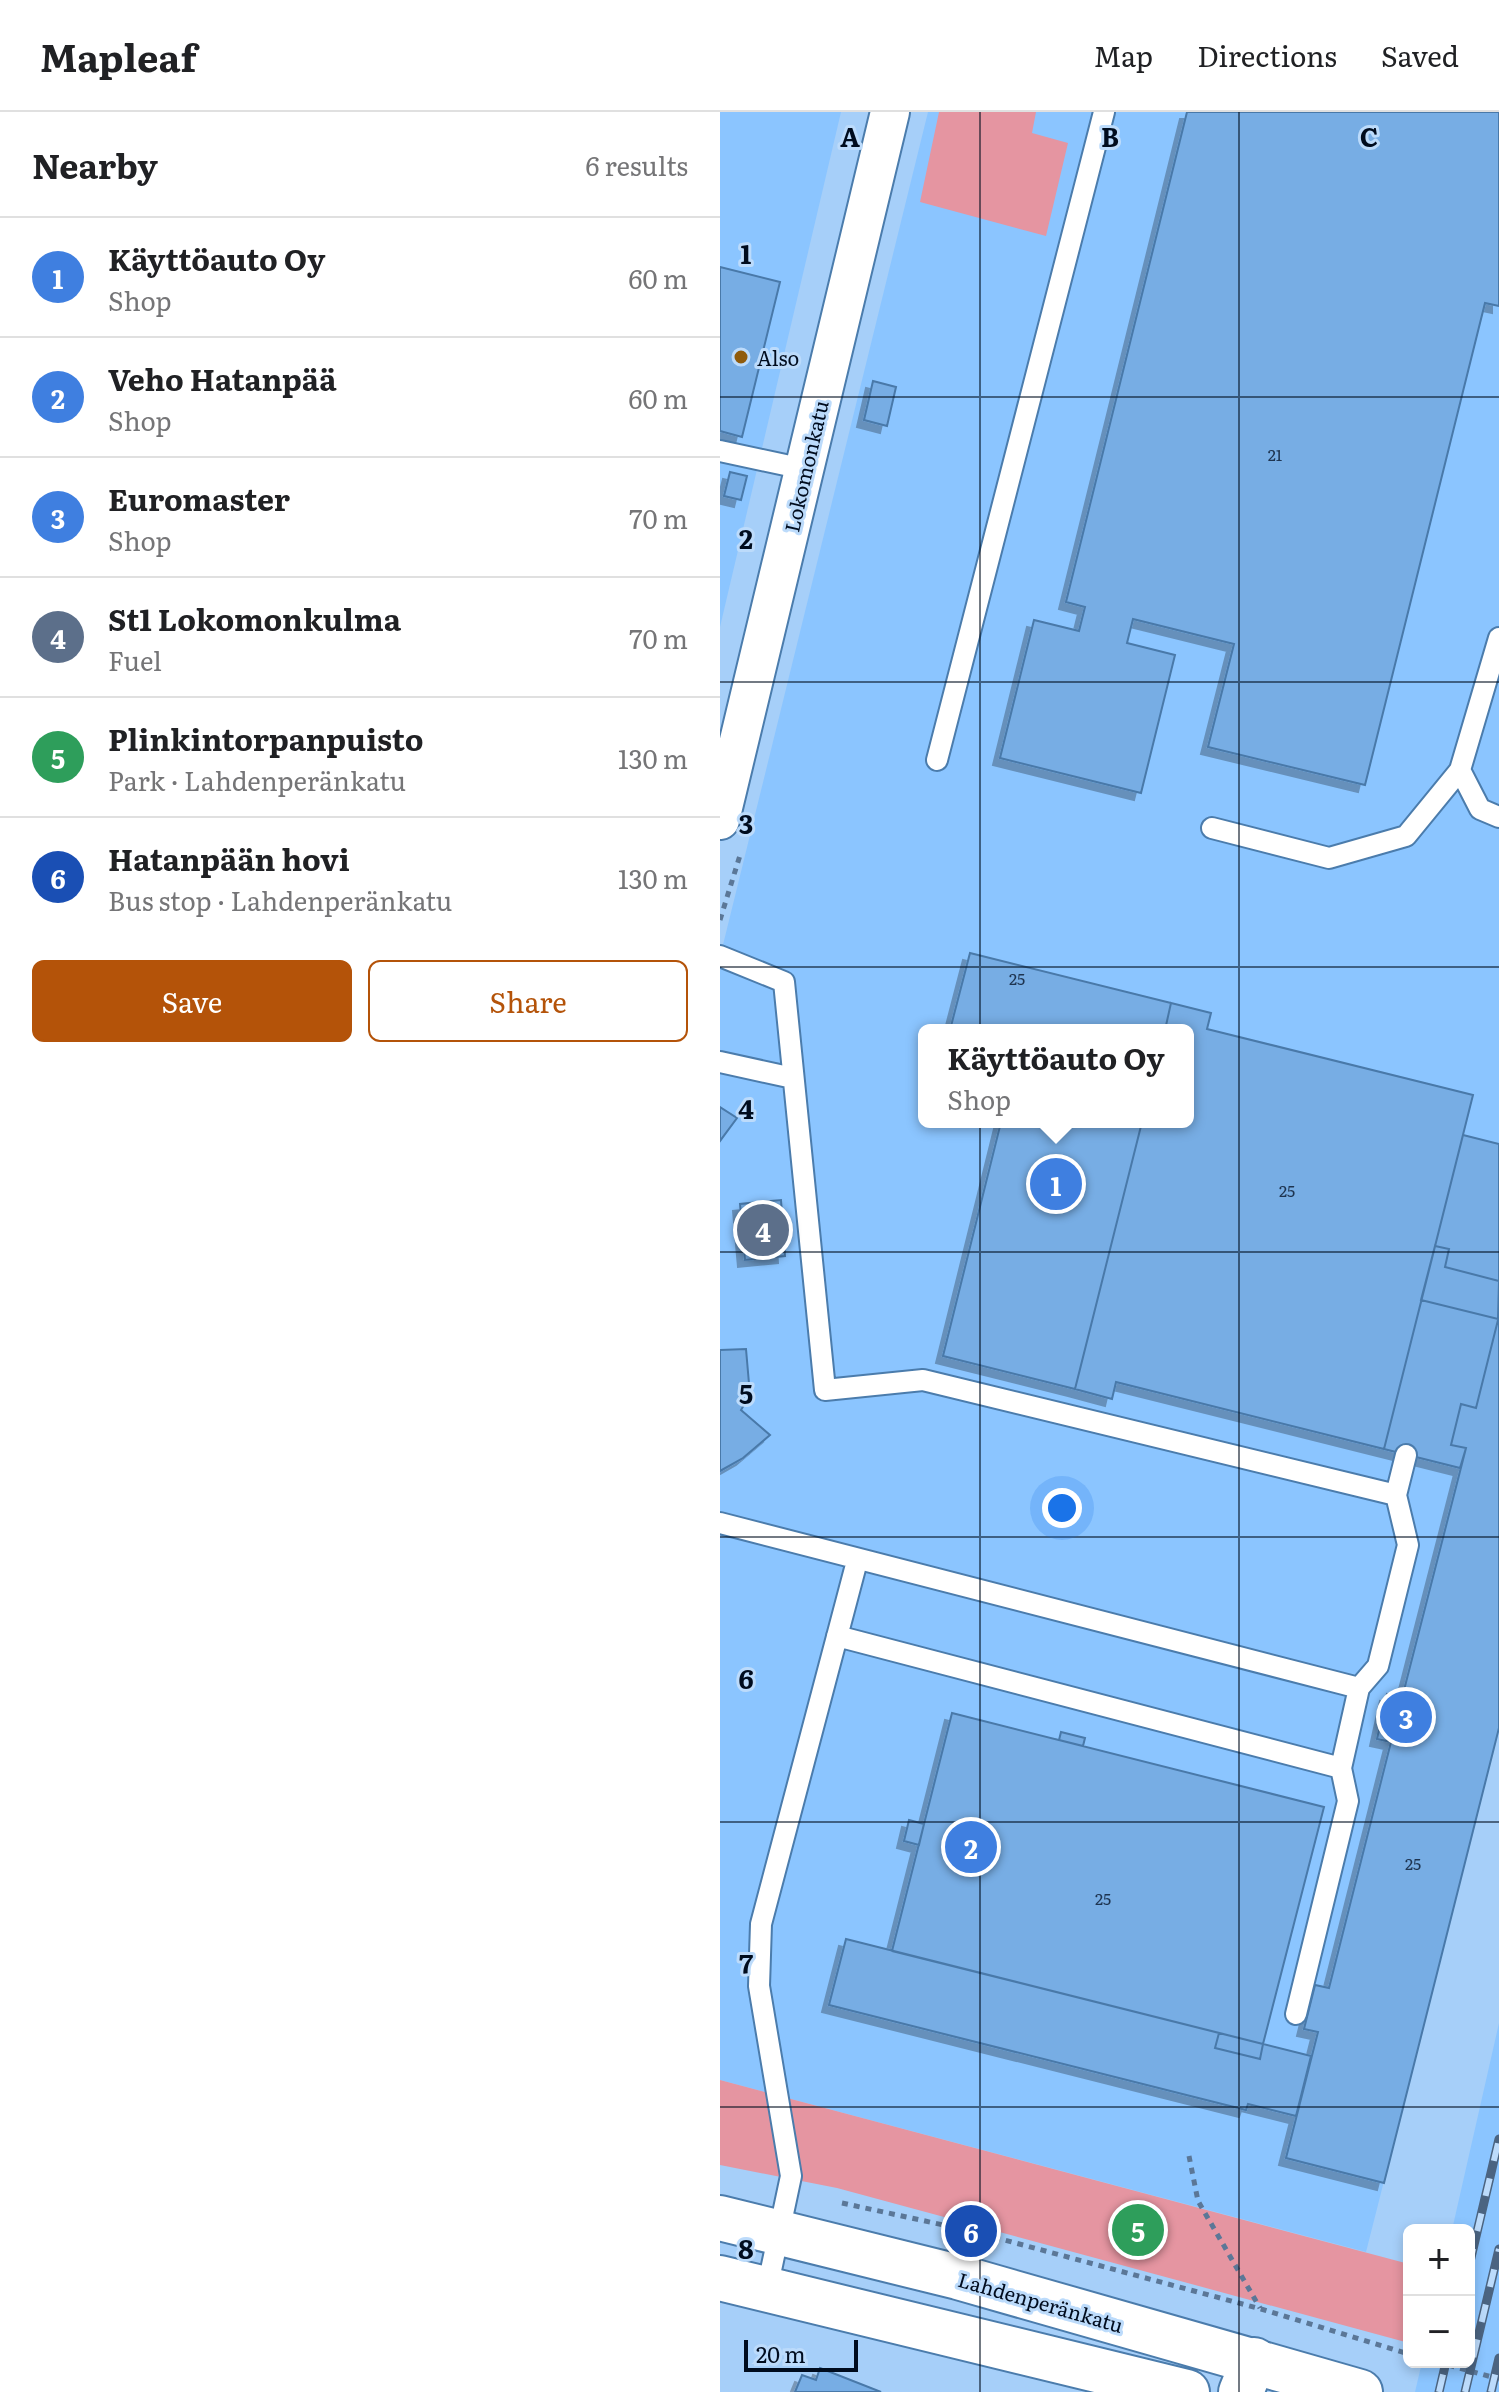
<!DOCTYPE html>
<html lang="en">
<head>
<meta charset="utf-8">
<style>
	:root { --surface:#fff; --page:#f2f2f2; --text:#202124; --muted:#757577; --line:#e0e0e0; --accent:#b45309 }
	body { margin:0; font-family:Literata,serif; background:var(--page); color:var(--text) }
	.controls { position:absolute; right:24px; bottom:24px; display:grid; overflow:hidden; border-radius:12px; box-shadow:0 4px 12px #0003 }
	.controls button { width:72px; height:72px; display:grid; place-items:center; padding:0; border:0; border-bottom:2px solid var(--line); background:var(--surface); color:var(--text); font:40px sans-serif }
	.scale { position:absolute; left:24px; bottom:20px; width:114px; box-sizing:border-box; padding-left:8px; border:4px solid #000c1e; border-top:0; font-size:22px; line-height:28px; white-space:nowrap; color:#000c1e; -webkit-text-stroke:6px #bcdbfb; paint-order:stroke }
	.you { position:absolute; left:342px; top:1396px; width:28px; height:28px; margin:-20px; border:6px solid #fff; border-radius:50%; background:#1a73e8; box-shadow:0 0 0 12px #1a73e833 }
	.badge { display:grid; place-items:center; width:52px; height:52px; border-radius:50%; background:var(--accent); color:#fff; font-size:26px; font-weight:700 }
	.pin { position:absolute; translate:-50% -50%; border:4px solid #fff; box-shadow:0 2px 8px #0006 }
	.popup { position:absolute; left:198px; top:912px; width:276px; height:104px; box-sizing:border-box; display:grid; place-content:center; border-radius:12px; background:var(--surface); filter:drop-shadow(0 2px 6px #0005); font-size:26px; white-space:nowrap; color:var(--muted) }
	.popup b { font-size:30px; color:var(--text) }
	.popup::after { content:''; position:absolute; left:50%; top:100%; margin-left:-16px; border:16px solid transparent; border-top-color:var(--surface) }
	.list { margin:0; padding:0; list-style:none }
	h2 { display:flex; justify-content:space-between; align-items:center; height:104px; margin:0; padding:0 32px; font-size:34px }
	h2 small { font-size:26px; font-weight:400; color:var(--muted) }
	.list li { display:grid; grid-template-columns:52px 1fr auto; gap:24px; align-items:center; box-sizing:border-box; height:120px; padding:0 32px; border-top:2px solid var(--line) }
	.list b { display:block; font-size:30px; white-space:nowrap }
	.list p { margin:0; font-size:26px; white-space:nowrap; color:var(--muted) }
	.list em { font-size:26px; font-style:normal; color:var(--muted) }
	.actions { display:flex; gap:16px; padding:24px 32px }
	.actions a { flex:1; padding:18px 0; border:2px solid var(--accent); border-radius:12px; text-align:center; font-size:28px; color:var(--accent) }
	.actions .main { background:var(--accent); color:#fff }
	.map { position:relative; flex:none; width:779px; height:2280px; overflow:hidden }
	header { display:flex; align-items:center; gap:48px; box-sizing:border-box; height:112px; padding:0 40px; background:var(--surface); border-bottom:2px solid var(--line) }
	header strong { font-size:38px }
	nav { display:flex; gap:44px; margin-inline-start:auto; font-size:28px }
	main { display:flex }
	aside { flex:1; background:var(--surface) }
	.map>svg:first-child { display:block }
	.built { fill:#8bc5ff; fill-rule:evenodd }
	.green { fill:#e595a1 }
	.building { fill:#77ade4; stroke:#4979a9; stroke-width:2; filter:url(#shadow) }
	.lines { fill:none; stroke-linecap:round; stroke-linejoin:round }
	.service-casing { stroke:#4b7cac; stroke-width:24 }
	.minor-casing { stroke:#4b7cac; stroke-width:42 }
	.secondary-casing { stroke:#4b7cac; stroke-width:48 }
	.primary-casing { stroke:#4b7cac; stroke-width:48 }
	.path { stroke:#5b7797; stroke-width:5; stroke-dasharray:6 6; stroke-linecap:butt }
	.service { stroke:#fff; stroke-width:20 }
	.minor { stroke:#fff; stroke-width:38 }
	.secondary { stroke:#fff; stroke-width:44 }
	.primary { stroke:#fff; stroke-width:44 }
	.rail-casing { stroke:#4b6481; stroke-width:9 }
	.rail { stroke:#bcdbfb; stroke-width:6; stroke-dasharray:18; stroke-linecap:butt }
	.grid { fill:none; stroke:#000c1e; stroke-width:2; stroke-opacity:0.55 }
	.poi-dot { fill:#8f5b0c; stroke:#bcdbfb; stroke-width:3 }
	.labels { text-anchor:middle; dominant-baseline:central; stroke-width:6; stroke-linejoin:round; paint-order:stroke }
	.number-label { font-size:16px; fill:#1e3450 }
	.poi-label { font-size:20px; fill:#000c1e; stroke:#bcdbfb; text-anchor:start }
	.street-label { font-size:20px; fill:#000c1e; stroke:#bcdbfb }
	.grid-label { font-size:26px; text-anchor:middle; font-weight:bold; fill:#000c1e; stroke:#bcdbfb; stroke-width:6; stroke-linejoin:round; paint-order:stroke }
</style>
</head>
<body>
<header>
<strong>Mapleaf</strong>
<nav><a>Map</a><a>Directions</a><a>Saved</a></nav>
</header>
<main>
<aside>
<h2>Nearby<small>6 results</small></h2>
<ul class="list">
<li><span class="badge" style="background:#3f7fe0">1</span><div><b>Käyttöauto Oy</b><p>Shop</p></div><em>60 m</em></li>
<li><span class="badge" style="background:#3f7fe0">2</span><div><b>Veho Hatanpää</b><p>Shop</p></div><em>60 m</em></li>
<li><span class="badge" style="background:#3f7fe0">3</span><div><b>Euromaster</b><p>Shop</p></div><em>70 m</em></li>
<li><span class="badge" style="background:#5c6f8a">4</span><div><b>St1 Lokomonkulma</b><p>Fuel</p></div><em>70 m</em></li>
<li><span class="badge" style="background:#2e9e5b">5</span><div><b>Plinkintorpanpuisto</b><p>Park · Lahdenperänkatu</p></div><em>130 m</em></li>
<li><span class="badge" style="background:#1a4fb4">6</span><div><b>Hatanpään hovi</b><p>Bus stop · Lahdenperänkatu</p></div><em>130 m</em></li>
</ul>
<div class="actions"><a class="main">Save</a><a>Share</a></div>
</aside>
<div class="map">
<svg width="779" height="2280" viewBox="0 0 779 2280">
	<defs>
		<filter id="shadow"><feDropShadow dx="-7" dy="7" stdDeviation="0" flood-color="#0004"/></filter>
	</defs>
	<rect width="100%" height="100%" fill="#a6cff9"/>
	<path class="built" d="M0 0H121L0 515Z
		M208 0H779V1616L646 2140 0 1968V845ZM204 918H468V1010H204Z
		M779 1911V2280H695L702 2250H749V2118H732Z"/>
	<path class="green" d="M219 0H316L312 21 348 31 326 124 200 90Z
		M0 1968 689 2152V2231L117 2076 0 2053Z"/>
	<path class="building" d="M467 0H779V194L765 191 645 673 488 635 514 532 413 507 407 531 455 543 421 681 280 646 314 508 359 519 365 495 346 490Z
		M0 155 60 170 22 325 0 319Z
		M153 269 176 275 167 314 144 308Z
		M10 360 27 364 21 388 4 384Z
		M250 841 451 891 445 918H230Z
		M451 891 491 901 487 917 753 983 664 1337 396 1270 392 1287 355 1277 422 1010H468V918H445Z
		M0 995 17 1006 0 1029Z
		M281 1010H422L355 1277 223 1244Z
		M743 1023 779 1032V1204L756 1296 741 1292 731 1333 746 1336 740 1356 664 1337Z
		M61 1088 65 1144 25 1148 20 1092Z
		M715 1134 729 1137 725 1155 779 1169 778 1207 701 1188Z
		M779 1204V1616L664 2071 566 2046 598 1920 584 1917 595 1873 609 1876 671 1630 657 1627 667 1582 682 1586 746 1336 731 1333 741 1292 756 1296Z
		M26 1237 30 1283 21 1298 50 1323 23 1346 0 1359V1238Z
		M232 1601 604 1695 543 1932 172 1839Z
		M341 1620 365 1626 363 1634 339 1628Z
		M189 1708 204 1712 199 1733 184 1729Z
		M126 1827 591 1944 576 2004 528 1992 526 1998 109 1893Z
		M499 1921 543 1932 540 1947 495 1936Z
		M244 2097 266 2103 264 2111 242 2106Z
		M100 2256 161 2280H75L82 2263 96 2268Z"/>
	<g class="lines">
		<defs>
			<path id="service" d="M0 339 84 357
				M217 648 384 0
				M740 658 760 697 779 705
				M492 716 609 746 686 724 740 658 779 526
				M0 844 64 870 105 1278 203 1268 676 1383 686 1343
				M0 950 73 966
				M0 1411 639 1576
				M117 1524 621 1656
				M576 1902 628 1689 621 1656 639 1576 658 1554 688 1433 676 1383
				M47 2177 71 2064 39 1874 41 1812 137 1449"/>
			<path id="minor" d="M0 708 170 0"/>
			<path id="secondary" d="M521 2280 534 2248"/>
			<path id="primary" d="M0 2106 238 2165 640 2280
				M0 2166 467 2280"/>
		</defs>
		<use href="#service" class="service-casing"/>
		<use href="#minor" class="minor-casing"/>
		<use href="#secondary" class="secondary-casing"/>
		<use href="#primary" class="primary-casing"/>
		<path class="path" d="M0 808 21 740
			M469 2044 478 2089 540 2196
			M122 2091 251 2119 541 2197 689 2242
			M717 2250 779 2267"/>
		<use href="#service" class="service"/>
		<use href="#minor" class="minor"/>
		<use href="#secondary" class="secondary"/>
		<use href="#primary" class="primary"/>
		<defs>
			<path id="rail" d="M749 2154 779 2027
				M719 2280 726 2250
				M745 2280 779 2137
				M771 2280 779 2246"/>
		</defs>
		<use href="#rail" class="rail-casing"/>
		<use href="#rail" class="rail"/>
	</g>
	<path class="grid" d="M260 0V2280M519 0V2280M0 285H779M0 570H779M0 855H779M0 1140H779M0 1425H779M0 1710H779M0 1995H779"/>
	<circle class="poi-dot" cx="21" cy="245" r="8"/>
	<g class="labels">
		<g class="number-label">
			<text x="555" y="342">21</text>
			<text x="297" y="866">25</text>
			<text x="567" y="1078">25</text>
			<text x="693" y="1751">25</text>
			<text x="383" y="1786">25</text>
		</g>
		<g class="poi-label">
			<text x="37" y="245">Also</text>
		</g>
		<g class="street-label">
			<text transform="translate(85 354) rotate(-77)">Lokomonkatu</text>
			<text transform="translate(321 2189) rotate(16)">Lahdenperänkatu</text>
		</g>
	</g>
	<g class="grid-label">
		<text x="130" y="35">A</text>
		<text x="390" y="35">B</text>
		<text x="649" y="35">C</text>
		<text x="26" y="152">1</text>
		<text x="26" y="437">2</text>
		<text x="26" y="722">3</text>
		<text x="26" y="1007">4</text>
		<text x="26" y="1292">5</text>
		<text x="26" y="1577">6</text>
		<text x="26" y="1862">7</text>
		<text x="26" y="2147">8</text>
	</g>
</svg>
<div class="controls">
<button>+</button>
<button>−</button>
</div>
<div class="scale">20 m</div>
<div class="you"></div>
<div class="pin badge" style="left:336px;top:1072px;background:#3f7fe0">1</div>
<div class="popup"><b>Käyttöauto Oy</b>Shop</div>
<div class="pin badge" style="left:251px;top:1735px;background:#3f7fe0">2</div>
<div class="pin badge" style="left:686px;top:1605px;background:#3f7fe0">3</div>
<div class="pin badge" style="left:43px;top:1118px;background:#5c6f8a">4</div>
<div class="pin badge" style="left:418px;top:2118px;background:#2e9e5b">5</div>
<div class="pin badge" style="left:251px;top:2119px;background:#1a4fb4">6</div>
</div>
</main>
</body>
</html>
